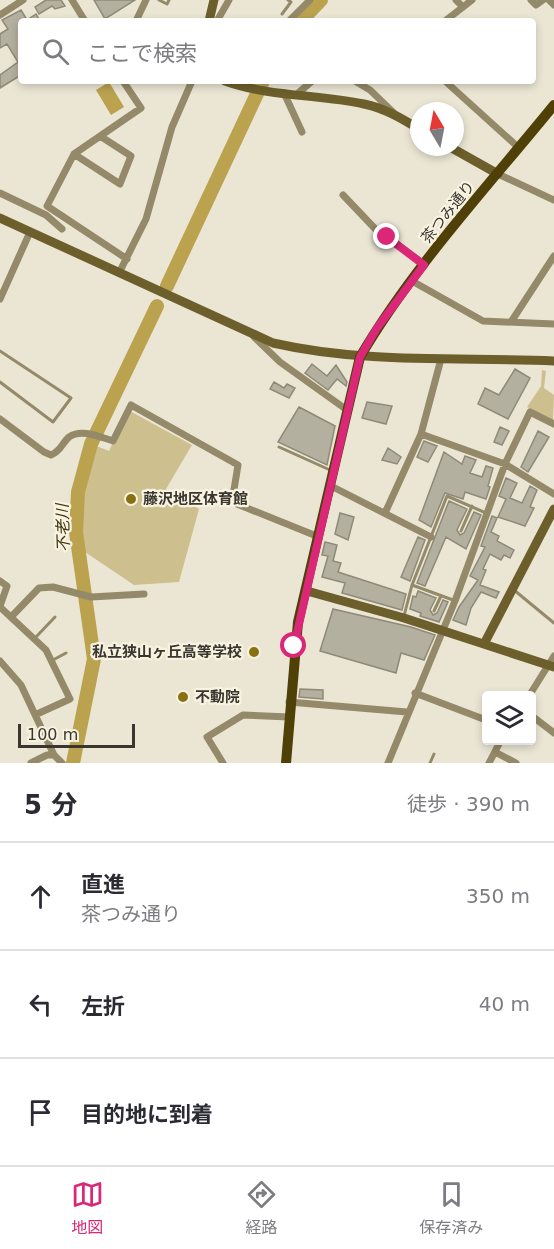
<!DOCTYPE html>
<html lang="ja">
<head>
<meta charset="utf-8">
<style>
	:root { --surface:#fff; --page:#f7f7f7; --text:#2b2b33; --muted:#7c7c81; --line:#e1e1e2; --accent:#db2777 }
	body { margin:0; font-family:"DejaVu Sans","Noto Sans JP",sans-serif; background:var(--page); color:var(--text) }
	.controls { position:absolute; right:18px; bottom:18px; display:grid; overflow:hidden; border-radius:6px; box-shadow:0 3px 9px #0003 }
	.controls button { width:54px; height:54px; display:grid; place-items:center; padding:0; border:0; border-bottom:2px solid var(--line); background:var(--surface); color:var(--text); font:30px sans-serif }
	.compass { position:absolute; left:410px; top:102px; width:54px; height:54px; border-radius:50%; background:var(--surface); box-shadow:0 3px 9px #0003; rotate:350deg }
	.scale { position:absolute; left:18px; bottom:15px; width:117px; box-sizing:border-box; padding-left:6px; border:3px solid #38362f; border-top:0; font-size:16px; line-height:21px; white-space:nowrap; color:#38362f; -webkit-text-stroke:4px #f8f3e1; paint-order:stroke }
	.stop { position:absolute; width:18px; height:18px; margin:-14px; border:4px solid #db2777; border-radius:50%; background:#fff }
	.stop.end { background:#db2777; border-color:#fff; box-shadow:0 2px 6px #0008 }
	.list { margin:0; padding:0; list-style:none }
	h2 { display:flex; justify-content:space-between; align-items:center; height:78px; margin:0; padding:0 24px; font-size:26px }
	h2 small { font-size:20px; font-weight:400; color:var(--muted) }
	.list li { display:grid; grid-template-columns:39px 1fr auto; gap:18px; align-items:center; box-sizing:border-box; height:108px; padding:0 24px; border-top:2px solid var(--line) }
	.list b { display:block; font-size:22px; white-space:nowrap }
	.list p { margin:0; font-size:20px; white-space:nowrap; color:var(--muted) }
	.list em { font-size:20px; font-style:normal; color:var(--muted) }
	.icon { flex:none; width:33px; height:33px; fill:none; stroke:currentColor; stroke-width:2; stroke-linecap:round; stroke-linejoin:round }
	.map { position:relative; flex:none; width:554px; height:763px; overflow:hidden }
	.search { position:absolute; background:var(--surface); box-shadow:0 3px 9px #0003; left:18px; right:18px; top:18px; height:66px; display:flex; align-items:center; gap:15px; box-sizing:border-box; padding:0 21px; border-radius:6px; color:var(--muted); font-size:22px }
	.sheet { height:402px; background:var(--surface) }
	nav { display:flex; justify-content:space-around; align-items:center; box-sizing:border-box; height:84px; border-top:2px solid var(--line); background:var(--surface); font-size:16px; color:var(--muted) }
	nav a { display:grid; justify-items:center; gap:3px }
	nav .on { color:var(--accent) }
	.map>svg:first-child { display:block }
	.green { fill:#cebf8e }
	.water { fill:#baa24e }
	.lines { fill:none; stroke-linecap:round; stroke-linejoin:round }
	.river { stroke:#baa24e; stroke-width:14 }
	.building { fill:#b4b09f; stroke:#8e8a79; stroke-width:1.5 }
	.lane { stroke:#948a69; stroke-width:3 }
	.street { stroke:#948a69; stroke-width:7 }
	.secondary { stroke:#6d5f2b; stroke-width:9 }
	.primary { stroke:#4f4007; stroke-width:10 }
	.route { stroke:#db2777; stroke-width:8 }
	.poi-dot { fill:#897113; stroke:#f8f3e1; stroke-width:2 }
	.labels { text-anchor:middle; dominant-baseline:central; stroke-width:4.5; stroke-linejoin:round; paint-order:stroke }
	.street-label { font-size:15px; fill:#38362f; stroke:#f8f3e1 }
	.poi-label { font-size:15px; font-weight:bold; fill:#38362f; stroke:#f8f3e1; text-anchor:start }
	.water-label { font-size:16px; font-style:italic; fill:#3f3410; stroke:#f8f3e1 }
</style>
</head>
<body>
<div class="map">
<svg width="554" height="763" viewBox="0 0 554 763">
	<rect width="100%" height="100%" fill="#ebe6d4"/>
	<path class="green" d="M542 370 546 371 544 388 554 395 553 420 527 407 541 386Z
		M128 410 192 445 166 489 199 509 179 582 134 585 79 548 80 488 94 445 109 451Z"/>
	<path class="water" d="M109 82 124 107 111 115 96 90Z"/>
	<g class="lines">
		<path class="river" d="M301 21 321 0
			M167 286 263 81
			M73 763 94 659 76 532 78 492 91 444 157 306"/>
	</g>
	<path class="building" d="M46 0H61L65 6 55 9 52 6 39 14 35 7Z
		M94 0H135L105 19Z
		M21 10 27 20 36 14 40 21H21V75L0 88V75L18 62 7 44 0 48V34L8 29 2 20Z
		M312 364 327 376 336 365 347 382 346 386 337 379 328 390 305 373Z
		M515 369 530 378 508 419 478 404 485 388 499 395Z
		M274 382 284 388 287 384 295 388 289 398 270 389Z
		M367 402 392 406 386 424 362 418Z
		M299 407 335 426 327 465 278 442Z
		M500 427 509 431 502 445 494 442Z
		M538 431 549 437 528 472 521 467Z
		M424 441 437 446 428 462 417 457Z
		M388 448 401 457 397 464 382 460Z
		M444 452 462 464 465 456 476 460 470 473 482 477 486 466 493 468 488 486 490 487 486 499 465 492 463 499 445 493 431 527 419 520Z
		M506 478 517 483 510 498 522 503 530 486 537 490 530 507 534 508 525 526 498 517 506 499 499 496Z
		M449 501 467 509 457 530 460 535 464 533 474 512 481 515 466 549 446 537 425 586 417 583Z
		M340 513 354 517 348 540 335 534Z
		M492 516 497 518 491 532 499 536 497 541 514 550 510 558 504 555 501 560 490 554 483 569 486 570 480 585 499 592 496 598 481 592 471 608 466 625 453 620 459 607 478 580 470 576 485 547 481 546Z
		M418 537 425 540 410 581 401 577Z
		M325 542 337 545 333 561 341 563 338 572 406 594 402 610 342 593 345 583 322 577 328 556 322 555Z
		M418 591 436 598 430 610 433 615 437 613 443 600 448 602 439 622 420 616 421 613 410 609 413 596 416 597Z
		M333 609 411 627 435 635 424 660 401 653 396 673 320 651Z
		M300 689 323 690V699L299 697Z"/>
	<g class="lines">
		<path class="lane" d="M159 0 167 4 169 0
			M282 14 291 2 288 0
			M0 351 71 398 53 422 0 382
			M279 447 330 470
			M461 531 472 506
			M412 585 453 600
			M514 590 554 623
			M434 611 441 596
			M404 616 412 585 447 496 486 513
			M35 638 55 617
			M53 660 66 653
			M430 763 434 754"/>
		<path class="street" d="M72 0 85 21
			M456 0 463 7
			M531 0 536 5 543 0
			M549 0 554 5
			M0 15 23 0
			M136 21 146 0
			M217 21 229 0
			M289 21 310 0
			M445 21 472 0
			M123 81 141 108 74 154 47 206 127 259
			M355 81 370 90 396 115
			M445 81 519 148
			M284 93 302 132
			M296 95 312 81
			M74 154 120 184 131 156 100 136
			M498 174 554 200
			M0 193 46 215 62 229
			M343 195 382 236 387 237 425 265
			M119 273 146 219 172 127 192 81
			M412 281 483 321 554 324
			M0 299 30 232
			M511 322 554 256
			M254 337 280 362 347 410
			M0 419 44 452 51 455C61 451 62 443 69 437 81 428 100 437 113 441L131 405 238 465 232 502 319 537
			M421 434 505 464 554 494
			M331 486 431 537
			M385 513 421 434 441 359
			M0 581 7 586 0 606
			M0 607 46 650 70 699 37 714
			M12 616 39 588 53 587 91 597 144 594
			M0 661 21 685 54 755
			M415 693 486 720
			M529 696 554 656
			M289 702 407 712
			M532 716 554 733
			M495 752 516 763
			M31 763 47 755H54L62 763
			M223 763 207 737 243 715 289 717
			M388 763 455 601 505 464 530 412 554 424
			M489 763 501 740"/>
		<path class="secondary" d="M209 21 214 0
			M225 81C269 97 318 94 364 104 384 108 401 118 419 129
			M450 147 498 174
			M0 218 273 343C365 364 460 357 554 361
			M307 591 404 618 554 667
			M484 644 554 509"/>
		<path class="primary" d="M286 763 298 622 360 357C412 268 489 185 554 105"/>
	</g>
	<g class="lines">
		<path class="route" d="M294 646 360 357 377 328 424 265 387 237"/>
	</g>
	<g class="poi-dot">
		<circle cx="131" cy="499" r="6"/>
		<circle cx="254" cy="652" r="6"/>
		<circle cx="183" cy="697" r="6"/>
	</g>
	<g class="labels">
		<g class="street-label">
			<text transform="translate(448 212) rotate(-51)">茶つみ通り</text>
		</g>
		<g class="poi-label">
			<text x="143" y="499">藤沢地区体育館</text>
			<text x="242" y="652" text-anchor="end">私立狭山ヶ丘高等学校</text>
			<text x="195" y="697">不動院</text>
		</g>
		<g class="water-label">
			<text transform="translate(63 528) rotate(-92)">不老川</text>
		</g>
	</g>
</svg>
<div class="controls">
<button><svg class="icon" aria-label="layers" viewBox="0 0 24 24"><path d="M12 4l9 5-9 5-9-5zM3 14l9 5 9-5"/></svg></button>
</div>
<svg class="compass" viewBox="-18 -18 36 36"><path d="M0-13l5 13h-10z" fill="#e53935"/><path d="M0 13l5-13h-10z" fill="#7c7c81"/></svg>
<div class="scale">100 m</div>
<div class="stop" style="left:294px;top:646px"></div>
<div class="stop end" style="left:387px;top:237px"></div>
<div class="search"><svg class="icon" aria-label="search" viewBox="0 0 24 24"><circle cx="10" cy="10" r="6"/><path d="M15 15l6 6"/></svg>ここで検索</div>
</div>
<section class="sheet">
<h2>5 分<small>徒歩 · 390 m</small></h2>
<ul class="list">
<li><svg class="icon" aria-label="ahead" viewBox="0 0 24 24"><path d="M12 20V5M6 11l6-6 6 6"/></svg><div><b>直進</b><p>茶つみ通り</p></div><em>350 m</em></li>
<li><svg class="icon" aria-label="left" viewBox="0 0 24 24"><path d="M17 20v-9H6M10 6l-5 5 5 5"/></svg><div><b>左折</b></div><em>40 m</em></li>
<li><svg class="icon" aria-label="arrive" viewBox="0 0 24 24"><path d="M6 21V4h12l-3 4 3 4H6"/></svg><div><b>目的地に到着</b></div></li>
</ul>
</section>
<nav>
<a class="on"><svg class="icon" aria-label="map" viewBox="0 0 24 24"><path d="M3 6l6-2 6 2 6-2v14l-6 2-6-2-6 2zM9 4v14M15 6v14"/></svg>地図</a>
<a><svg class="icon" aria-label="directions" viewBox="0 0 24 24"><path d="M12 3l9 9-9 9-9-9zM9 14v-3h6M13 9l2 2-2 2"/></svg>経路</a>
<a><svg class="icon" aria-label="saved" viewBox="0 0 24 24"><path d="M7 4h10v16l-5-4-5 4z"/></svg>保存済み</a>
</nav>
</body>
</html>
